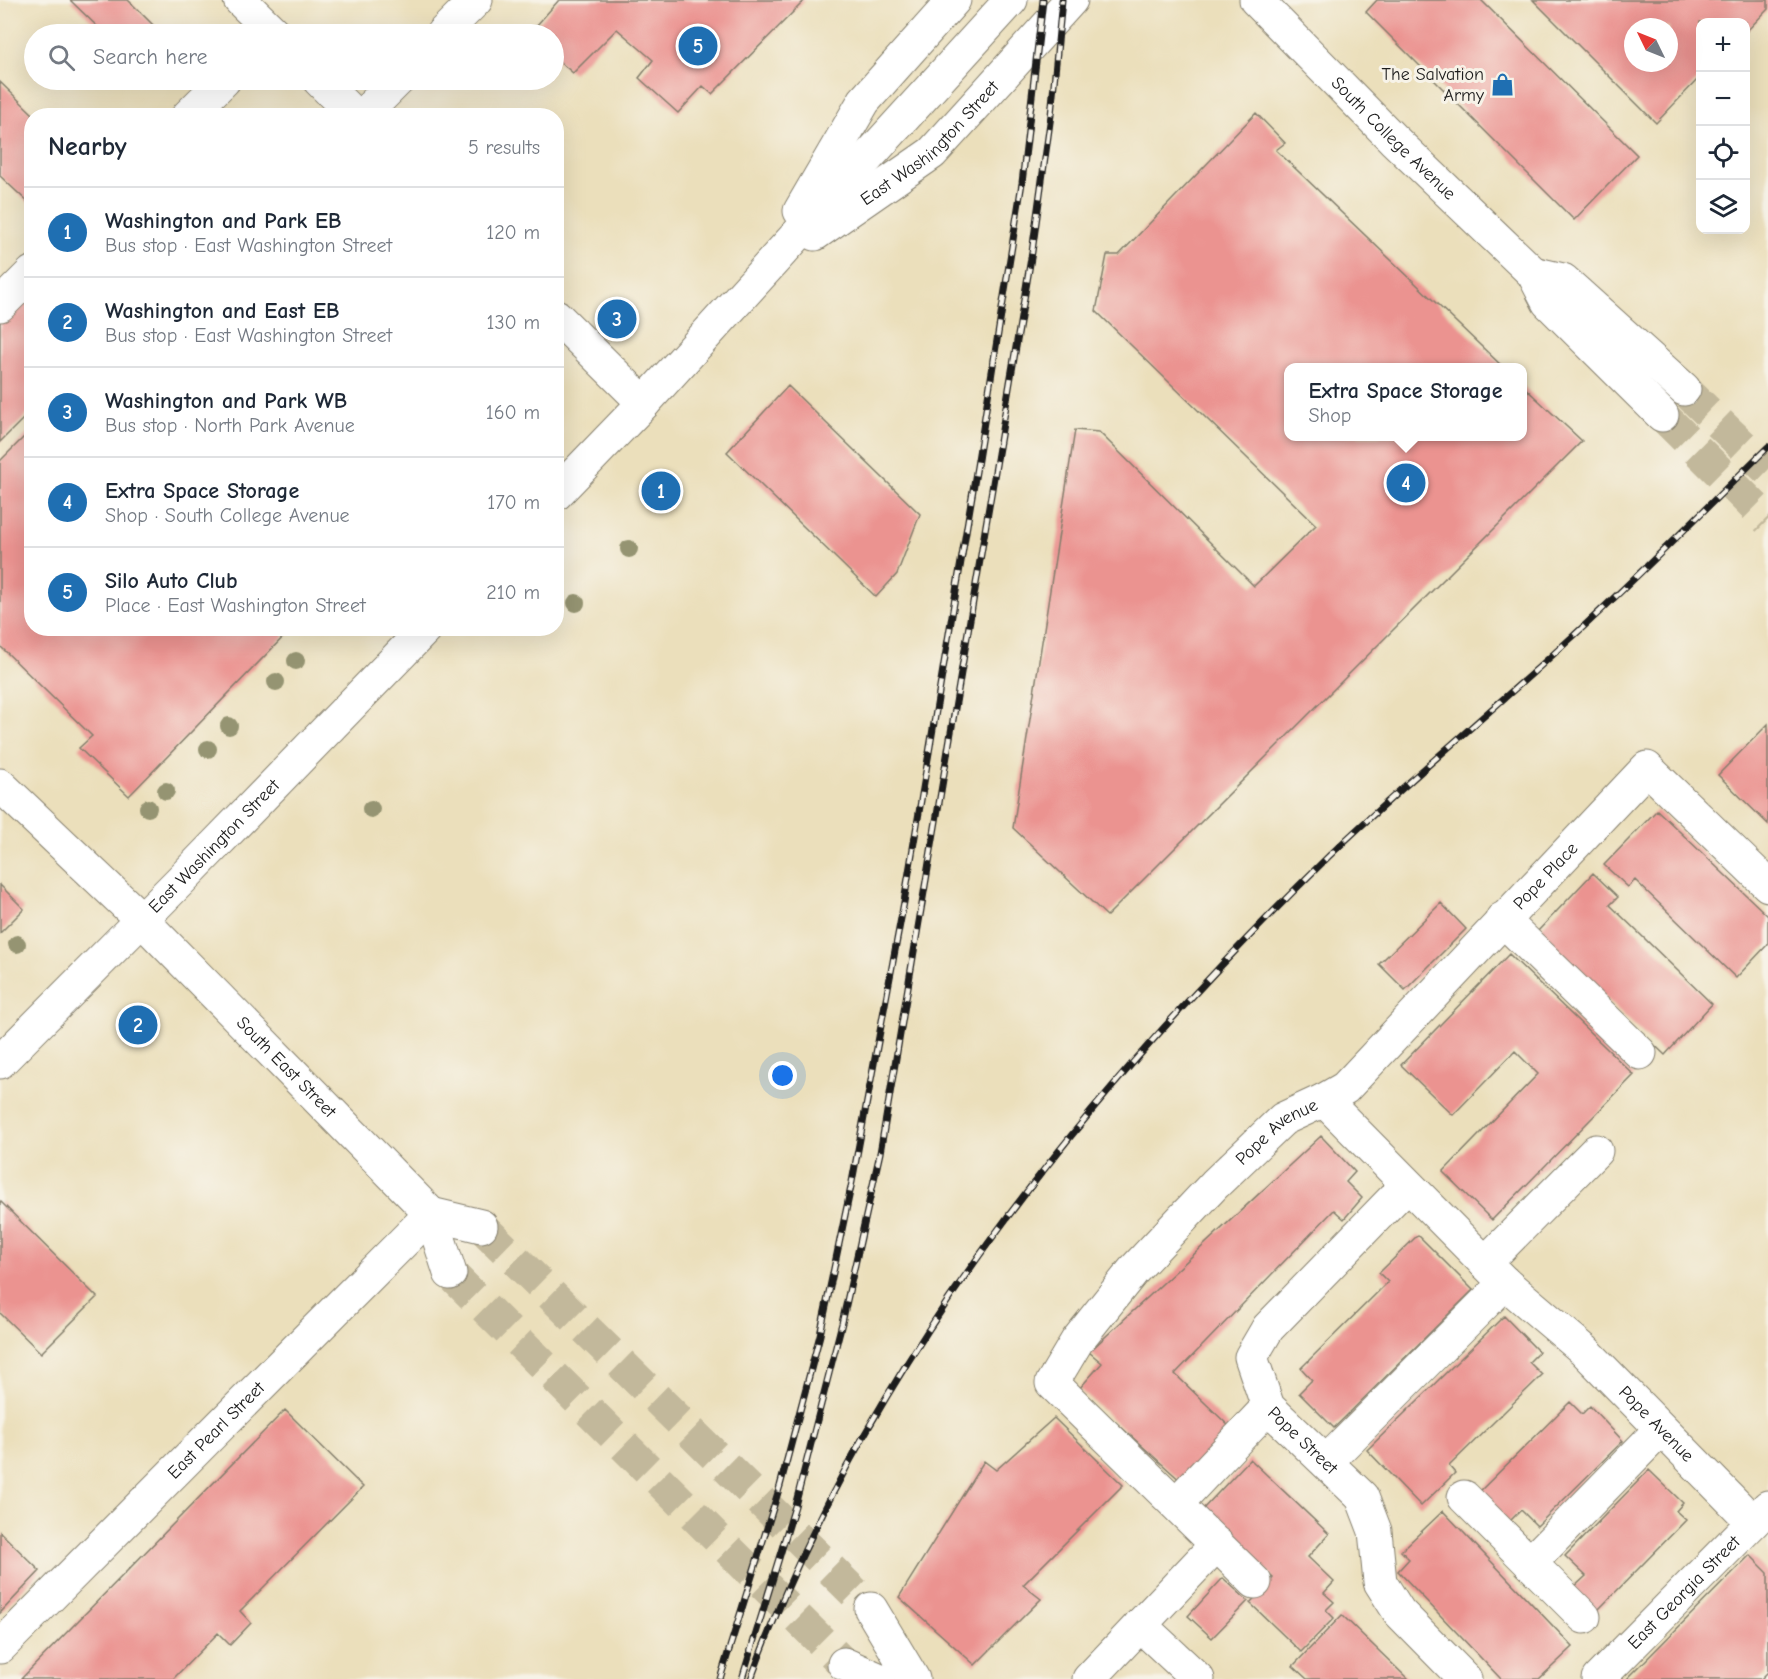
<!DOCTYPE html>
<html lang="en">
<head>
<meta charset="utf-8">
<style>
	:root { --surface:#fff; --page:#f6f6f7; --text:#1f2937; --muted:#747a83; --line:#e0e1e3; --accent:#1f6fb2 }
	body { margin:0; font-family:"Comic Neue",sans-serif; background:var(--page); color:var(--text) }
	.controls { position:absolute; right:18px; top:18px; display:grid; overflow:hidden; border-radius:12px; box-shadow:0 6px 24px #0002 }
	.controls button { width:54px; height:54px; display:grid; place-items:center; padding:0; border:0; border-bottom:2px solid var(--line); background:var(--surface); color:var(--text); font:30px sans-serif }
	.compass { position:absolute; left:1624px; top:18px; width:54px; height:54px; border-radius:50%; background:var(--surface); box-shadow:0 6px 24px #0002; rotate:313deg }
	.you { position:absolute; left:783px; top:1076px; width:21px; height:21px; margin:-15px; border:4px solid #fff; border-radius:50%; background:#1a73e8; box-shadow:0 0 0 9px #1a73e833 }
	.badge { display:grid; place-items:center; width:39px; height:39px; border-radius:50%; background:var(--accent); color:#fff; font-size:20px; font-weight:700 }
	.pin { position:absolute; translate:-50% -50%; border:3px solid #fff; box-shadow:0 2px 6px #0006 }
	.popup { position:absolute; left:1284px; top:363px; width:243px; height:78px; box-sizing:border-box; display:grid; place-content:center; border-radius:12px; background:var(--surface); filter:drop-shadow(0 2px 4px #0005); font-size:20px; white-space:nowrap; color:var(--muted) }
	.popup b { font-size:22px; color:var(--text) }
	.popup::after { content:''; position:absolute; left:50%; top:100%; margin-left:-12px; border:12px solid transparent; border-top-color:var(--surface) }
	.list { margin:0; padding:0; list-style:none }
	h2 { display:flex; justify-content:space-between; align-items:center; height:78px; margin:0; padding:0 24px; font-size:26px }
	h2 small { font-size:20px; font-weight:400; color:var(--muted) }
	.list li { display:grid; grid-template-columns:39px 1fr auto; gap:18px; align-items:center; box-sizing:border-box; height:90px; padding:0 24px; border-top:2px solid var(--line) }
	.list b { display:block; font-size:22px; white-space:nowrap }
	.list p { margin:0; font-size:20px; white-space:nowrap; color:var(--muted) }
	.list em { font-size:20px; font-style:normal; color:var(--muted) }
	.icon { flex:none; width:33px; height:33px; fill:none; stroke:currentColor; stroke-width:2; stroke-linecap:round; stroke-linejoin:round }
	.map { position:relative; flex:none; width:1768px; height:1679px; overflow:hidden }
	.search { position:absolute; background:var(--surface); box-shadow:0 6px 24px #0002; left:24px; top:24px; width:540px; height:66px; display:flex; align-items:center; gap:15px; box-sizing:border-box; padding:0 21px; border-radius:33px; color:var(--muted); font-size:22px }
	.panel { position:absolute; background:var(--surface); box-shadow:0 6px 24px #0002; left:24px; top:108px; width:540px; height:528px; border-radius:24px }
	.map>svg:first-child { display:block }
	.building { fill:#eb9390; fill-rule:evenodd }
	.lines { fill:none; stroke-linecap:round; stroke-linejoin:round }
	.major-tunnel { stroke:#c2b89b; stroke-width:33; stroke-dasharray:33 16; stroke-linecap:butt }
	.minor-casing { stroke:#847e6c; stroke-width:35 }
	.major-casing { stroke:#847e6c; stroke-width:35 }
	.minor { stroke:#fff; stroke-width:33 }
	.major { stroke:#fff; stroke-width:33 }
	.rail-casing { stroke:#1c1c1c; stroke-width:7 }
	.rail { stroke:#f7f3e8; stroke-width:4.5; stroke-dasharray:14; stroke-linecap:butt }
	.tree { fill:#959472 }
	.labels { text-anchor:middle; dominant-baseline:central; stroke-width:6; stroke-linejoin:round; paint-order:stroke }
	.poi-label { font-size:18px; fill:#1c1c1c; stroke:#f7f3e8; text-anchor:end }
	.street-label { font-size:18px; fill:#1c1c1c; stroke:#f7f3e8 }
</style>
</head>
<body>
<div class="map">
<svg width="1768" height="1679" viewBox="0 0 1768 1679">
	<rect width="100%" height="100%" fill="#f7f3e8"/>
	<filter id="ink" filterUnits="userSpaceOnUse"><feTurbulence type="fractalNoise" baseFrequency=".0167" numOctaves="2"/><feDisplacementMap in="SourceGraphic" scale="12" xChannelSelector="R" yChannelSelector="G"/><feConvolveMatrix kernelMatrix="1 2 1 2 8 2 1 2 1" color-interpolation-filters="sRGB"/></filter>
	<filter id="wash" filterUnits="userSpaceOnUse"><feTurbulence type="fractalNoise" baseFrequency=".008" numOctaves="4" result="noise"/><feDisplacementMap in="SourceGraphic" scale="24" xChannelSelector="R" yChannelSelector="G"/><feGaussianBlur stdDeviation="1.35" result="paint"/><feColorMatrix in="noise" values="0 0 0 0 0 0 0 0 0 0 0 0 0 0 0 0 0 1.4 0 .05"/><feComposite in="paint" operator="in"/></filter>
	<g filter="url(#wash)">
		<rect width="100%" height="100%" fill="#ebdfbb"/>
		<g id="blocks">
			<path class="building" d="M70 0H128L159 31 155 34H105Z
				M559 0H805L712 94 703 86 678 113 639 78 653 60 617 29 573 73 554 57V34H529Z
				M1377 0H1481L1637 155 1574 220 1366 12Z
				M1533 0H1768V9L1746 32V22H1700V77L1656 123ZM1633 27H1669V63H1633Z
				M0 82 35 116H32V206L0 176Z
				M1256 113 1285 143 1276 150 1504 368H1289V436H1523V386L1582 441 1107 916 1013 828 1075 430 1099 432 1254 586 1316 525 1096 311 1107 255H1119Z
				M32 290V410L0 442V322Z
				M788 386 920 514 897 574 876 597 727 452Z
				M32 429V628H292L129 796 79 748 92 736 0 646V461Z
				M1768 724V824L1718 775Z
				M1657 810 1768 916V944L1736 978 1635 880 1628 887 1604 865Z
				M1593 873 1618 897 1610 905 1712 1004 1665 1055 1537 932Z
				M0 885 24 909 0 933Z
				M1441 903 1466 929 1405 990 1379 964Z
				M1509 954 1634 1075 1492 1220 1443 1172 1538 1074 1515 1051 1453 1115 1401 1065Z
				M1321 1136 1355 1172 1346 1182 1362 1198 1344 1219 1334 1210 1175 1374 1233 1430 1183 1483 1079 1389 1102 1363 1089 1352Z
				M0 1201 97 1297 41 1353 0 1313Z
				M1418 1235 1473 1290 1334 1428 1299 1393 1312 1380 1301 1368 1388 1282 1379 1273Z
				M1504 1316 1539 1352 1529 1362 1542 1375 1449 1466 1455 1473 1421 1506 1367 1450Z
				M1570 1402 1582 1414 1590 1406 1623 1441 1537 1526 1521 1510 1504 1527 1474 1497Z
				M285 1410 363 1487 240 1611 251 1623 230 1645 218 1633 173 1679H21Z
				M1054 1418 1123 1485 1023 1585 1041 1599 975 1665 899 1597 984 1461 996 1470Z
				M1250 1459 1329 1534 1308 1557 1334 1582 1324 1593 1334 1602 1326 1610 1334 1618 1301 1652 1250 1603 1273 1578 1202 1510Z
				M1649 1470 1683 1503 1676 1511 1686 1520 1597 1611 1571 1590 1586 1576 1565 1556Z
				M1443 1511 1573 1647 1539 1679H1501L1398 1571 1409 1559 1401 1551Z
				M0 1532 40 1571 0 1613Z
				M1750 1555 1768 1573V1672L1761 1679H1627Z
				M1223 1578 1248 1601 1212 1638 1188 1616Z
				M1342 1615 1408 1679H1307L1293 1666Z"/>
		</g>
	</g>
	<g filter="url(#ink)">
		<use href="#blocks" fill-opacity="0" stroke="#847e6c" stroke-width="1.5"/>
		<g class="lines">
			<path class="major-tunnel" d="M1684 389 1768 470
				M1662 415 1768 520
				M481 1226 871 1609
				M450 1273 844 1664"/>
			<defs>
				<g id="minor">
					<path d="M240 0 275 34"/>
					<path d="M442 34 476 0"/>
					<path d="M319 80 355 116"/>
					<path d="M188 116 224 80"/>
					<path d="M362 116 398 80"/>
					<path d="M0 305 32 273"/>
					<path d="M556 316 644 403"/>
					<path d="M1502 919 1640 1053"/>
					<path id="s1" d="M1324 1100 1345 1088 1647 768 1768 885"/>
					<path id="s2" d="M1407 1185 1268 1328 1251 1357 1268 1407 1362 1497 1375 1531 1380 1582 1399 1612 1465 1679"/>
					<path d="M1485 1263 1596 1151"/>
					<path d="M1326 1462 1505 1283"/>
					<path d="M1464 1497 1530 1563"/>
					<path d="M1177 1503 1268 1407"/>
					<path id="s3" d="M1255 1582 1052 1383 1077 1341 1133 1271 1215 1184 1283 1119 1324 1100 1505 1283 1584 1350 1753 1522"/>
					<path d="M1584 1617 1530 1563 1660 1430"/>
					<path d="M1140 1625 1198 1679"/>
					<path id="s4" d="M0 1647 431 1214"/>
					<path d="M1089 1679 1217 1544"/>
					<path id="s5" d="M1598 1679 1768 1507"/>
				</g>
				<g id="major">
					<path id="s6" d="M1256 0 1393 139 1533 273 1548 302 1662 415"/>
					<path d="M800 211 864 101 954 0"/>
					<path id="s7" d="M815 234 932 153 1071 0"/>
					<path d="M1533 273 1563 280 1684 389"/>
					<path d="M556 494 644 403 1011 0"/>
					<path id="s8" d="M0 785 142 920 431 1214 450 1273"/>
					<path id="s9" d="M0 1062 179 882 426 628"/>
					<path d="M431 1214 481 1226"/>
					<path d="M871 1609 913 1679"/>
					<path d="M844 1664 878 1679"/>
				</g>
			</defs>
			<use href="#minor" class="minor-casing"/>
			<use href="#major" class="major-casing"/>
			<use href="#minor" class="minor"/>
			<use href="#major" class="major"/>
			<defs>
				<path id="rail" d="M720 1679 780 1486 820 1335 852 1182 904 902 977 466 1022 183 1043 0
					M742 1679 795 1506 842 1323 880 1153 1032 252 1051 115 1062 0
					M751 1679C867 1360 1089 1091 1329 856 1407 781 1491 712 1570 639 1638 577 1703 511 1768 447"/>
			</defs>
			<use href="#rail" class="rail-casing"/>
			<use href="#rail" class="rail"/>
		</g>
		<g class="tree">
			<circle cx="629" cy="549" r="9"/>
			<circle cx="576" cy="603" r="9"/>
			<circle cx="296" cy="661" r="9"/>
			<circle cx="276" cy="682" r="9"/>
			<circle cx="229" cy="726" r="9"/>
			<circle cx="208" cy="749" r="9"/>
			<circle cx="166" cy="791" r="9"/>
			<circle cx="148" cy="808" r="9"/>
			<circle cx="371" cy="809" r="9"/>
			<circle cx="17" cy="944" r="9"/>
		</g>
	</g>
	<defs>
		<symbol id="shop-bare" viewBox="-9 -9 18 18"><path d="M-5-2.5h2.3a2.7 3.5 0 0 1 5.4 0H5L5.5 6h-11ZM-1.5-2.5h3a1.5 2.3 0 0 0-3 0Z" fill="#1f6fb2" stroke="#f7f3e8" stroke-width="2.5" paint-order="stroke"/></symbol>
	</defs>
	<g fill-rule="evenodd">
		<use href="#shop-bare" x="1486" y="68" width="33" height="33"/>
	</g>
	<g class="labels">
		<g class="poi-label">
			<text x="1484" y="74">The Salvation<tspan x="1484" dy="21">Army</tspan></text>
		</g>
		<g class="street-label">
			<text stroke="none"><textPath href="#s6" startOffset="195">South College Avenue</textPath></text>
			<text stroke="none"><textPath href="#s7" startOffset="147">East Washington Street</textPath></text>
			<text stroke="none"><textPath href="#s9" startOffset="304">East Washington Street</textPath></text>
			<text stroke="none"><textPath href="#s1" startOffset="316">Pope Place</textPath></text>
			<text stroke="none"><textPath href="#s8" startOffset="402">South East Street</textPath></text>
			<text stroke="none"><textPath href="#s3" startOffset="624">Pope Avenue</textPath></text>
			<text stroke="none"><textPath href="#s3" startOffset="1146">Pope Avenue</textPath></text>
			<text stroke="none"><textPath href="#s4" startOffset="306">East Pearl Street</textPath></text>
			<text stroke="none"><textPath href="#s2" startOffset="334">Pope Street</textPath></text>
			<text stroke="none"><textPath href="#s5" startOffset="122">East Georgia Street</textPath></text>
		</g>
	</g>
</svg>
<div class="controls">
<button>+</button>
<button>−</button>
<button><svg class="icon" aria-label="locate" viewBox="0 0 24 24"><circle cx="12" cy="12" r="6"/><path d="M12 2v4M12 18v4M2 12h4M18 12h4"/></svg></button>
<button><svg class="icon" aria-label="layers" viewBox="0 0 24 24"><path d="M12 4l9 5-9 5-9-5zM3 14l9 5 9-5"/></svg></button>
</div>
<svg class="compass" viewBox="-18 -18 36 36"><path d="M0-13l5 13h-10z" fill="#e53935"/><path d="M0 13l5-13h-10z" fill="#747a83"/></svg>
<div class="you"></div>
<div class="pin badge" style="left:661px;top:491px">1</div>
<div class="pin badge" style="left:138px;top:1025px">2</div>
<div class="pin badge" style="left:617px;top:319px">3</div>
<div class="pin badge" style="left:1406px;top:483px">4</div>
<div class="popup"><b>Extra Space Storage</b>Shop</div>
<div class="pin badge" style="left:698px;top:46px">5</div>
<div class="search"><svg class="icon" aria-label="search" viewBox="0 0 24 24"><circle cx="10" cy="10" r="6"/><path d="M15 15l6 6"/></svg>Search here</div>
<section class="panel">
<h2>Nearby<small>5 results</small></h2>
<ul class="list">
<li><span class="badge">1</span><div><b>Washington and Park EB</b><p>Bus stop · East Washington Street</p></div><em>120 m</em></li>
<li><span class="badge">2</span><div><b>Washington and East EB</b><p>Bus stop · East Washington Street</p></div><em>130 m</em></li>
<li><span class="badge">3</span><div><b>Washington and Park WB</b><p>Bus stop · North Park Avenue</p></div><em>160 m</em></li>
<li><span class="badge">4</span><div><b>Extra Space Storage</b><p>Shop · South College Avenue</p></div><em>170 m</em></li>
<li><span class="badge">5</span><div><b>Silo Auto Club</b><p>Place · East Washington Street</p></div><em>210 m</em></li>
</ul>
</section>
</div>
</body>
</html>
